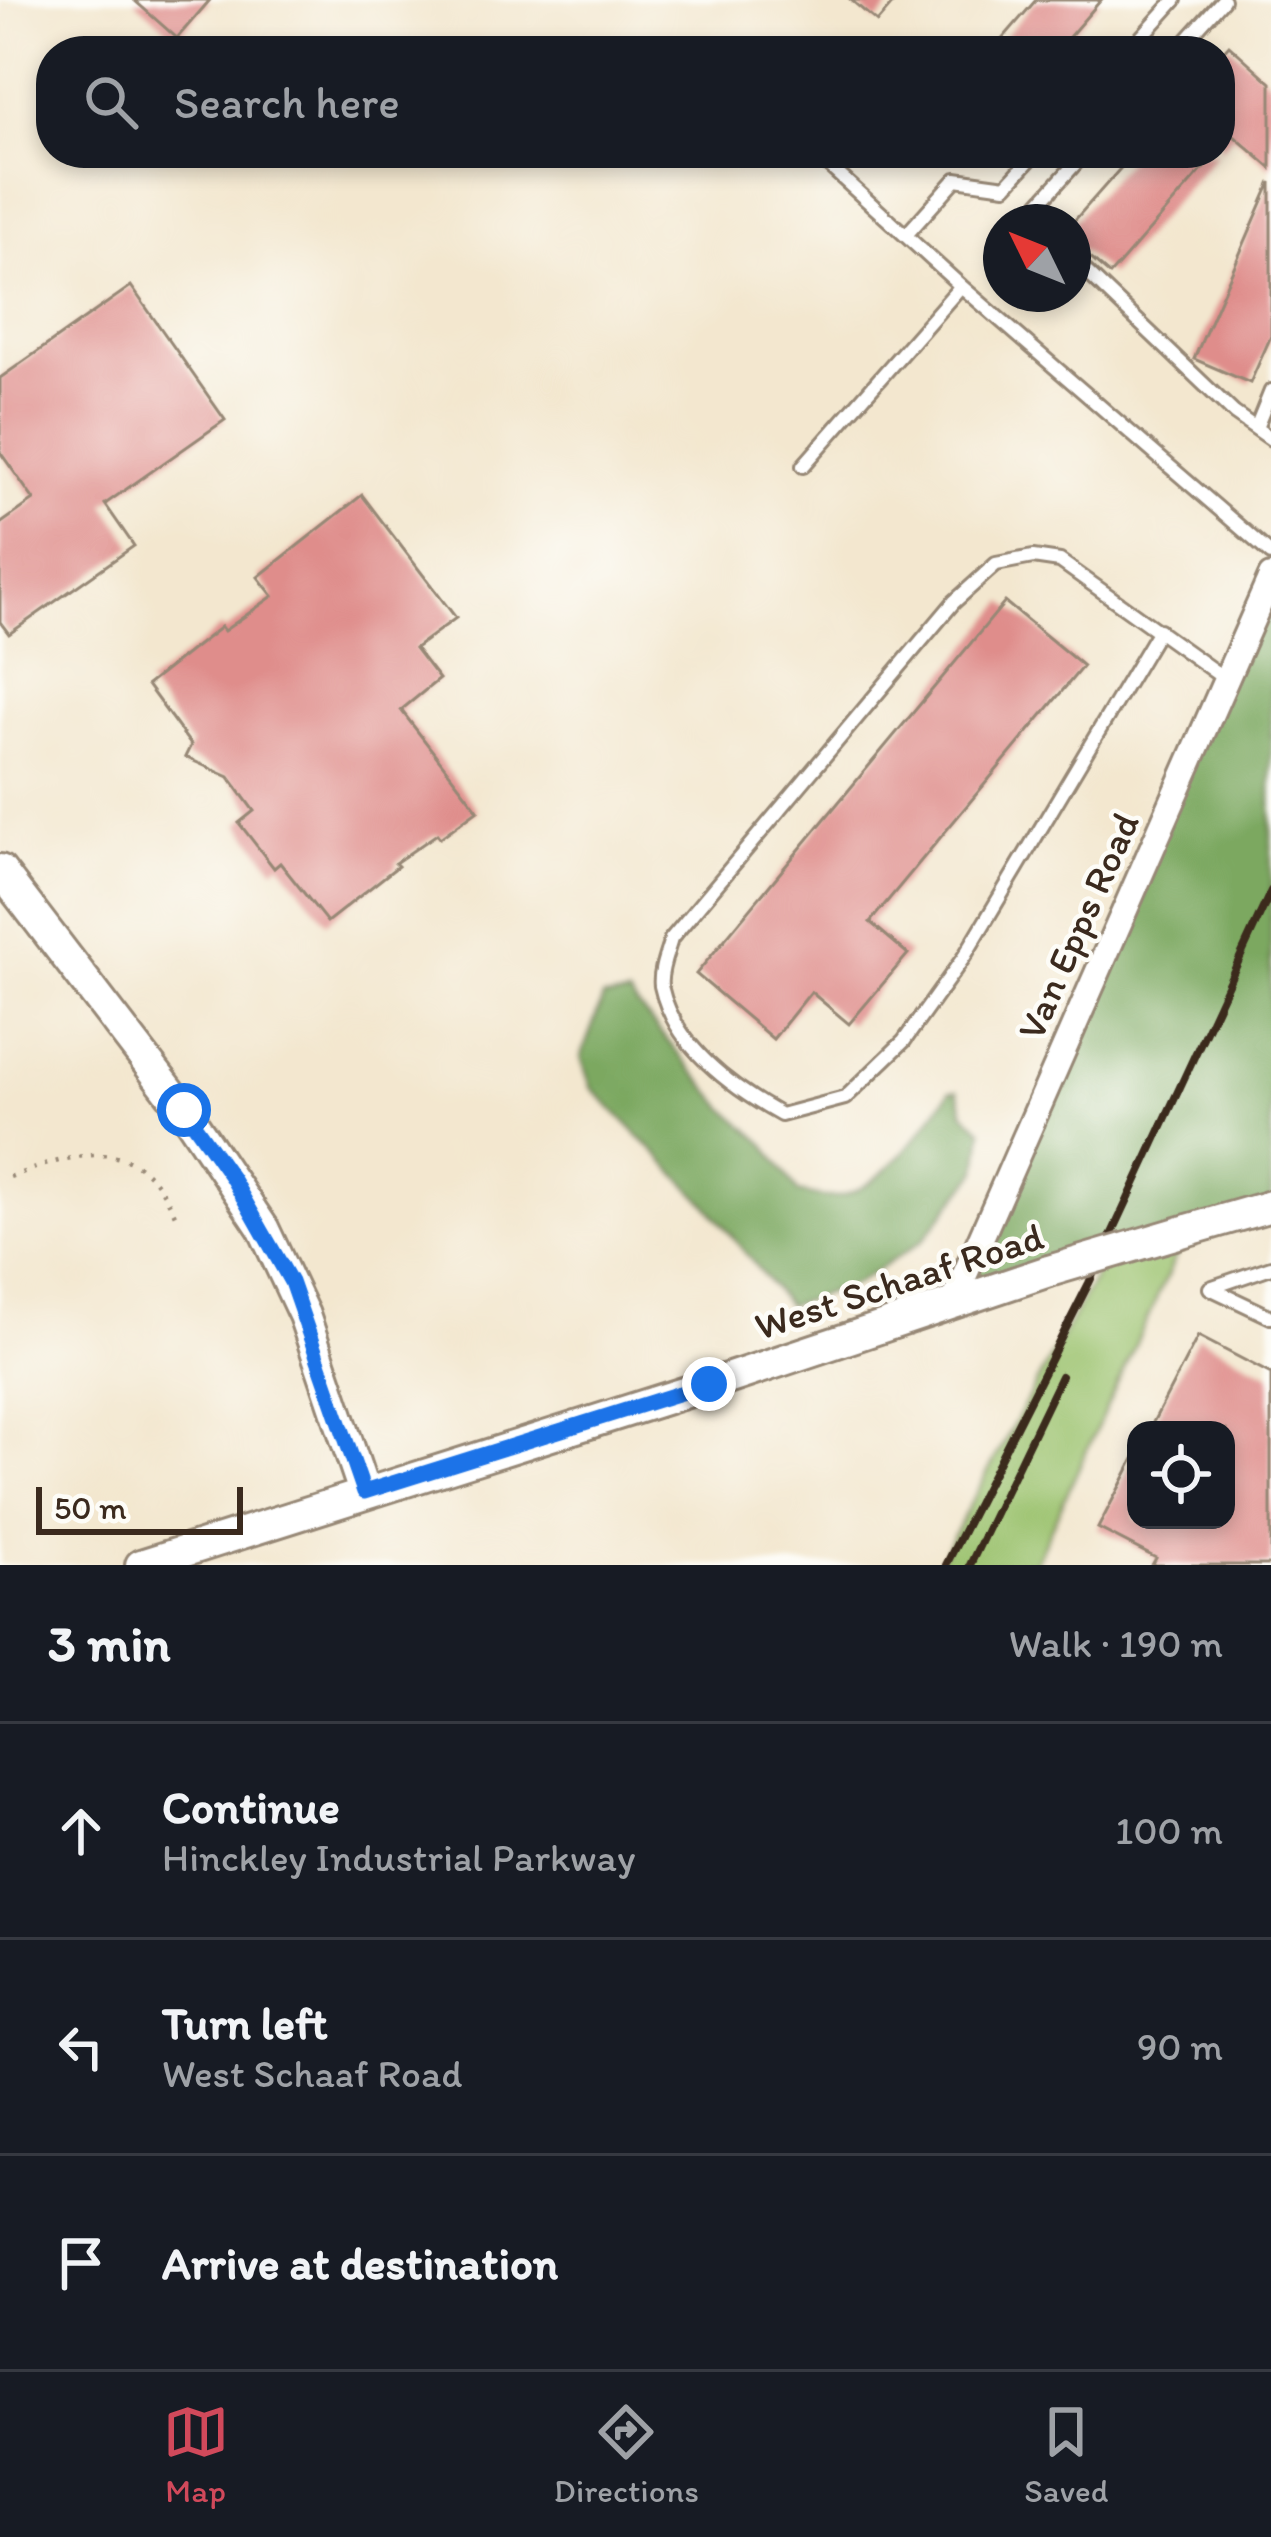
<!DOCTYPE html>
<html lang="en">
<head>
<meta charset="utf-8">
<style>
	:root { --surface:#171b24; --page:#20242c; --text:#f1f3f6; --muted:#9ea1a6; --line:#363941; --accent:#d1495b }
	body { margin:0; font-family:Itim,sans-serif; background:var(--page); color:var(--text) }
	.controls { position:absolute; right:36px; bottom:36px; display:grid; overflow:hidden; border-radius:24px; box-shadow:0 6px 18px #0003 }
	.controls button { width:108px; height:108px; display:grid; place-items:center; padding:0; border:0; border-bottom:3px solid var(--line); background:var(--surface); color:var(--text); font:60px sans-serif }
	.compass { position:absolute; left:983px; top:204px; width:108px; height:108px; border-radius:50%; background:var(--surface); box-shadow:0 6px 18px #0003; rotate:313deg }
	.scale { position:absolute; left:36px; bottom:30px; width:207px; box-sizing:border-box; padding-left:12px; border:6px solid #3b2a1e; border-top:0; font-size:33px; line-height:42px; white-space:nowrap; color:#3b2a1e; -webkit-text-stroke:9px #fdfcf7; paint-order:stroke }
	.stop { position:absolute; width:36px; height:36px; margin:-27px; border:9px solid #1a73e8; border-radius:50%; background:#fff }
	.stop.end { background:#1a73e8; border-color:#fff; box-shadow:0 3px 12px #0008 }
	.list { margin:0; padding:0; list-style:none }
	h2 { display:flex; justify-content:space-between; align-items:center; height:156px; margin:0; padding:0 48px; font-size:51px }
	h2 small { font-size:39px; font-weight:400; color:var(--muted) }
	.list li { display:grid; grid-template-columns:78px 1fr auto; gap:36px; align-items:center; box-sizing:border-box; height:216px; padding:0 48px; border-top:3px solid var(--line) }
	.list b { display:block; font-size:45px; white-space:nowrap }
	.list p { margin:0; font-size:39px; white-space:nowrap; color:var(--muted) }
	.list em { font-size:39px; font-style:normal; color:var(--muted) }
	.icon { flex:none; width:66px; height:66px; fill:none; stroke:currentColor; stroke-width:2; stroke-linecap:round; stroke-linejoin:round }
	.map { position:relative; flex:none; width:1271px; height:1565px; overflow:hidden }
	.search { position:absolute; background:var(--surface); box-shadow:0 6px 18px #0003; left:36px; right:36px; top:36px; height:132px; display:flex; align-items:center; gap:30px; box-sizing:border-box; padding:0 42px; border-radius:48px; color:var(--muted); font-size:45px }
	.sheet { height:804px; background:var(--surface) }
	nav { display:flex; justify-content:space-around; align-items:center; box-sizing:border-box; height:168px; border-top:3px solid var(--line); background:var(--surface); font-size:33px; color:var(--muted) }
	nav a { display:grid; justify-items:center; gap:6px }
	nav .on { color:var(--accent) }
	.map>svg:first-child { display:block }
	.green { fill:#9bc26e; stroke:#6b7646; stroke-width:3 }
	.forest { fill:#7ca861; stroke:#5c6940; stroke-width:3 }
	.building { fill:#df8d8b }
	.lines { fill:none; stroke-linecap:round; stroke-linejoin:round }
	.service-casing { stroke:#978876; stroke-width:18 }
	.minor-casing { stroke:#978876; stroke-width:30 }
	.tertiary-casing { stroke:#978876; stroke-width:36 }
	.path { stroke:#978876; stroke-width:4.5; stroke-dasharray:3 9; stroke-linecap:butt }
	.service { stroke:#fff; stroke-width:12 }
	.minor { stroke:#fff; stroke-width:24 }
	.tertiary { stroke:#fff; stroke-width:30 }
	.rail { stroke:#3b2a1e; stroke-width:8 }
	.tertiary-bridge-casing { stroke:#978876; stroke-width:36; stroke-linecap:butt }
	.tertiary-bridge { stroke:#fff; stroke-width:30 }
	.route { stroke:#1a73e8; stroke-width:15 }
	.labels { text-anchor:middle; dominant-baseline:central; stroke-width:9; stroke-linejoin:round; paint-order:stroke }
	.street-label { font-size:39px; fill:#3b2a1e; stroke:#fdfcf7 }
</style>
</head>
<body>
<div class="map">
<svg width="1271" height="1565" viewBox="0 0 1271 1565">
	<rect width="100%" height="100%" fill="#fdfcf7"/>
	<filter id="ink" filterUnits="userSpaceOnUse"><feTurbulence type="fractalNoise" baseFrequency=".00833" numOctaves="2"/><feDisplacementMap in="SourceGraphic" scale="24" xChannelSelector="R" yChannelSelector="G"/><feConvolveMatrix kernelMatrix="1 2 1 2 8 2 1 2 1" color-interpolation-filters="sRGB"/></filter>
	<filter id="wash" filterUnits="userSpaceOnUse"><feTurbulence type="fractalNoise" baseFrequency=".004" numOctaves="4" result="noise"/><feDisplacementMap in="SourceGraphic" scale="48" xChannelSelector="R" yChannelSelector="G"/><feGaussianBlur stdDeviation="2.7" result="paint"/><feColorMatrix in="noise" values="0 0 0 0 0 0 0 0 0 0 0 0 0 0 0 0 0 1.4 0 .05"/><feComposite in="paint" operator="in"/></filter>
	<g filter="url(#wash)">
		<rect width="100%" height="100%" fill="#f3e7cf"/>
		<path class="green" d="M1188 1230 1034 1565H937L1107 1254Z"/>
		<path class="forest" d="M1271 577V1206L952 1304Z
			M629 996 726 1109 766 1145 798 1192C810 1194 825 1199 837 1197 882 1189 926 1127 950 1091H958L964 1112 983 1130 978 1171 922 1241 856 1284 788 1306 706 1204 591 1087 581 1057 603 998Z"/>
		<g id="blocks">
			<path class="building" d="M134 0H210L177 38Z
				M851 0H896L877 22Z
				M1036 0H1101L1057 51H992Z
				M1229 45 1271 83V168L1233 135 1220 150V55Z
				M1134 153H1217L1110 275 1073 243V222Z
				M1271 182V336L1250 383 1194 359Z
				M131 286 225 420 105 504 134 546 9 634 0 622V524L34 500 0 452V378Z
				M362 495 456 618 415 648 439 679 401 710 478 810 440 838 437 834 395 863 398 866 327 922 280 863 274 868 239 823 254 811 229 777 185 757 191 745 147 685 221 627 224 631 273 596 258 577Z
				M1005 602 1083 666 870 922 908 954 849 1024 811 992 773 1039 696 974Z
				M1198 1336 1271 1374V1565H1152L1156 1558 1098 1528 1136 1455V1520H1226V1430H1149Z"/>
		</g>
	</g>
	<g filter="url(#ink)">
		<use href="#blocks" fill-opacity="0" stroke="#978876" stroke-width="3"/>
		<g class="lines">
			<defs>
				<path id="service" d="M1129 51 1175 0
					M1177 51 1223 0
					M815 153 961 286 1271 554
					M1038 222 1035 208 1085 153
					M906 235 956 179 1006 186 1036 153
					M1073 259 1234 413 1271 439
					M1256 428 1271 391
					M803 466 961 286
					M1159 630 964 957 904 1041 845 1098 781 1115C731 1087 674 1046 661 986 659 972 667 953 671 939L954 602 996 564 1033 557 1060 561 1225 679
					M1271 1267 1210 1288 1271 1317"/>
				<path id="minor" d="M952 1304 1271 577"/>
				<path id="tertiary" d="M0 870 184 1110 263 1228 304 1315 364 1492
					M1188 1230 1271 1206
					M141 1565 709 1385 1049 1271"/>
			</defs>
			<use href="#service" class="service-casing"/>
			<use href="#minor" class="minor-casing"/>
			<use href="#tertiary" class="tertiary-casing"/>
			<path class="path" d="M10 1177C84 1150 142 1132 178 1222"/>
			<use href="#service" class="service"/>
			<use href="#minor" class="minor"/>
			<use href="#tertiary" class="tertiary"/>
			<path class="rail" d="M946 1565 1089 1283 1271 891
				M970 1565 1061 1376"/>
			<defs>
				<path id="tertiary-bridge" d="M1049 1271 1188 1230"/>
			</defs>
			<use href="#tertiary-bridge" class="tertiary-bridge-casing"/>
			<use href="#tertiary-bridge" class="tertiary-bridge"/>
		</g>
	</g>
	<g class="lines" filter="url(#ink)">
		<path class="route" d="M184 1110 232 1178 291 1282 364 1492 709 1384"/>
	</g>
	<g class="labels">
		<g class="street-label">
			<text transform="translate(1078 926) rotate(-66)">Van Epps Road</text>
			<text transform="translate(899 1281) rotate(-18)">West Schaaf Road</text>
		</g>
	</g>
</svg>
<div class="controls">
<button><svg class="icon" aria-label="locate" viewBox="0 0 24 24"><circle cx="12" cy="12" r="6"/><path d="M12 2v4M12 18v4M2 12h4M18 12h4"/></svg></button>
</div>
<svg class="compass" viewBox="-18 -18 36 36"><path d="M0-13l5 13h-10z" fill="#e53935"/><path d="M0 13l5-13h-10z" fill="#9ea1a6"/></svg>
<div class="scale">50 m</div>
<div class="stop" style="left:184px;top:1110px"></div>
<div class="stop end" style="left:709px;top:1384px"></div>
<div class="search"><svg class="icon" aria-label="search" viewBox="0 0 24 24"><circle cx="10" cy="10" r="6"/><path d="M15 15l6 6"/></svg>Search here</div>
</div>
<section class="sheet">
<h2>3 min<small>Walk · 190 m</small></h2>
<ul class="list">
<li><svg class="icon" aria-label="ahead" viewBox="0 0 24 24"><path d="M12 20V5M6 11l6-6 6 6"/></svg><div><b>Continue</b><p>Hinckley Industrial Parkway</p></div><em>100 m</em></li>
<li><svg class="icon" aria-label="left" viewBox="0 0 24 24"><path d="M17 20v-9H6M10 6l-5 5 5 5"/></svg><div><b>Turn left</b><p>West Schaaf Road</p></div><em>90 m</em></li>
<li><svg class="icon" aria-label="arrive" viewBox="0 0 24 24"><path d="M6 21V4h12l-3 4 3 4H6"/></svg><div><b>Arrive at destination</b></div></li>
</ul>
</section>
<nav>
<a class="on"><svg class="icon" aria-label="map" viewBox="0 0 24 24"><path d="M3 6l6-2 6 2 6-2v14l-6 2-6-2-6 2zM9 4v14M15 6v14"/></svg>Map</a>
<a><svg class="icon" aria-label="directions" viewBox="0 0 24 24"><path d="M12 3l9 9-9 9-9-9zM9 14v-3h6M13 9l2 2-2 2"/></svg>Directions</a>
<a><svg class="icon" aria-label="saved" viewBox="0 0 24 24"><path d="M7 4h10v16l-5-4-5 4z"/></svg>Saved</a>
</nav>
</body>
</html>
